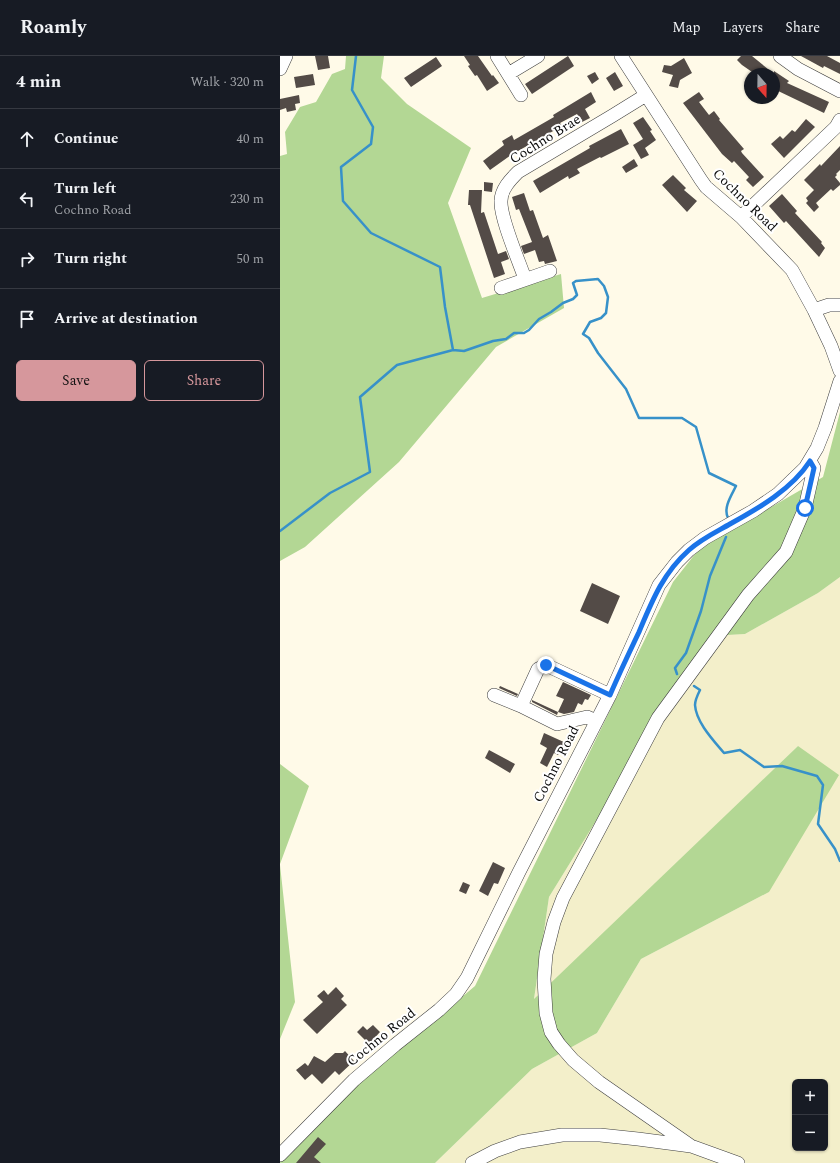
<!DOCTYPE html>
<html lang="en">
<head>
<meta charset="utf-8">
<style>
	:root { --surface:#171b24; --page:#242831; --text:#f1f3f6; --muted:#9ea1a6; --line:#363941; --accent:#d6979c }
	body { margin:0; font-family:Spectral,serif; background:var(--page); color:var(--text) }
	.controls { position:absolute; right:12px; bottom:12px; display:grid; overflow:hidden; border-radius:6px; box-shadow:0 1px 3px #0004 }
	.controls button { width:36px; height:36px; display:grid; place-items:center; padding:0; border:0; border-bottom:1px solid var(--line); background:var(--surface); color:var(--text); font:20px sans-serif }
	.compass { position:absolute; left:464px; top:12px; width:36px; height:36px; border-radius:50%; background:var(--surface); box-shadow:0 1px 3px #0004; rotate:160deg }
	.stop { position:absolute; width:12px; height:12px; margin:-9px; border:3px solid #1a73e8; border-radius:50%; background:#fff }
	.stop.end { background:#1a73e8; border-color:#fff; box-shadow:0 1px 4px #0008 }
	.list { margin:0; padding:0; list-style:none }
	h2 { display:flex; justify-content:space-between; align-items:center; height:52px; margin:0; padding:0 16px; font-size:17px }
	h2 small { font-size:13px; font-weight:400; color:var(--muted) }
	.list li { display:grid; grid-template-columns:26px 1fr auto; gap:12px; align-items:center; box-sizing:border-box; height:60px; padding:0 16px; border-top:1px solid var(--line) }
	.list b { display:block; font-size:15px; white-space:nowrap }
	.list p { margin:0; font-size:13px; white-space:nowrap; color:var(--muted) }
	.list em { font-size:13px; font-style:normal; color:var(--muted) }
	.actions { display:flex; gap:8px; padding:12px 16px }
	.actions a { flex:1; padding:9px 0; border:1px solid var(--accent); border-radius:6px; text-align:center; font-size:14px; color:var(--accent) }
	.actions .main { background:var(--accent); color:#111 }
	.icon { flex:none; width:22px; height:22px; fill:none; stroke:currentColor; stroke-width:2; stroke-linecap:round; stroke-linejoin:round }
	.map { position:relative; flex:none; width:560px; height:1107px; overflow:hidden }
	header { display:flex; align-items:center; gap:24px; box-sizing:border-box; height:56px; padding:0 20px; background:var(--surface); border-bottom:1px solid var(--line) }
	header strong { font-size:19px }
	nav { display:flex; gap:22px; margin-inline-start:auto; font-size:14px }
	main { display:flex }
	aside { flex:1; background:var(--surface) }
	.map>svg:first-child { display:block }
	.farmland { fill:#f3efca; fill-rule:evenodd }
	.forest { fill:#b3d794 }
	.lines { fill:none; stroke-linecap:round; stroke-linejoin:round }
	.stream { stroke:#3791c9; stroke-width:2.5 }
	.building { fill:#534b47 }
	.minor-casing { stroke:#3d3d3d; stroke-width:14 }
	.minor { stroke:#fff; stroke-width:13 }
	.route { stroke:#1a73e8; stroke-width:5 }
	.labels { text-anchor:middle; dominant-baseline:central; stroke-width:4; stroke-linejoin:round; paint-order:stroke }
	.street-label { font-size:14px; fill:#0a0a0a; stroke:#fff }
</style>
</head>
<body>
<header>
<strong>Roamly</strong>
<nav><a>Map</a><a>Layers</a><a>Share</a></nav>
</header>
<main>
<aside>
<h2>4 min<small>Walk · 320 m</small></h2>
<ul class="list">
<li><svg class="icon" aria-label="ahead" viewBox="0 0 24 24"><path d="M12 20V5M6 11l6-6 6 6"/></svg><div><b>Continue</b></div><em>40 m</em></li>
<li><svg class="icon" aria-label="left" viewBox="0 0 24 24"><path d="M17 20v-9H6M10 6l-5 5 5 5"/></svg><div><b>Turn left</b><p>Cochno Road</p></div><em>230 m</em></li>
<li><svg class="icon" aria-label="right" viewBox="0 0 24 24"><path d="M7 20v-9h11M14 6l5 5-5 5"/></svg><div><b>Turn right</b></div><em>50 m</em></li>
<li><svg class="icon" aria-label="arrive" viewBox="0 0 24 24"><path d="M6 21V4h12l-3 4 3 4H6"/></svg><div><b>Arrive at destination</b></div></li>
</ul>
<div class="actions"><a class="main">Save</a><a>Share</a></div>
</aside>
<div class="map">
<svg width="560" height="1107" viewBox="0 0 560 1107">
	<rect width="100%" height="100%" fill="#fffae8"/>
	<path class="farmland" d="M560 521V1107H155L252 1013 317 977 361 903 489 836 518 690 254 944 269 841 430 580 465 578 538 537ZM515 1026H545V1092H515Z"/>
	<path class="forest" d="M66 0H104L101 22 127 48 191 92 168 147 202 242 281 218 284 252 216 291 119 406 25 491 0 505V100L7 98 5 76 20 51 36 46 52 18 65 13Z
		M560 356V521L538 537 465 578 430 580 269 841 254 943 518 690 559 719 489 836 361 903 317 977 252 1013 155 1107H0V1094L195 930 393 526 419 493 543 421Z
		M0 708 29 730 0 808Z
		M0 809 15 946 0 983Z"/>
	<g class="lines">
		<path class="stream" d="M173 294 184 295 213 285 226 283 234 277H244L249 274 259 263 271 256 283 247 293 243 297 239 293 227 296 225 318 223 324 230 328 241 326 257 321 262 310 266 303 278 309 282 318 297 346 333 359 362H402L416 371 429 417 456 430C451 440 443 452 448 462
			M0 475 50 437 90 416 80 341 117 309 173 294 165 251 160 211 91 177 63 145 61 111 91 88 93 71 72 34 76 0
			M397 618 395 612 406 597 421 555 430 520 446 481
			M414 630 420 634C418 638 415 645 415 649 416 666 433 684 444 697L460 694 484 711 502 710 537 720 543 729 538 768 555 793 560 805"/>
	</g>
	<path class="building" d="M35 0H48L50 12 38 14Z
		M184 0H198L212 20 213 19 219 27 207 35 197 19 195 20 188 10 190 9Z
		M288 0 294 10 252 38 245 28Z
		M461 0H472L494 18V15L509 25 507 27 549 46 544 57 494 33V18H475L462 9 457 4Z
		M521 0H547L560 7V18L544 10 543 12Z
		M156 1 162 10 131 31 124 22Z
		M404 2 412 17 400 24 398 32 389 30 393 19 382 16 384 9 391 10Z
		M315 16 319 23 312 28 307 20Z
		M335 16 343 30 334 35 326 22Z
		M33 18 35 29 16 32 14 21Z
		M311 36 316 46 305 53 310 62 302 66 297 58 280 67 282 70 231 99 210 114 203 105 224 89 222 85 232 79 234 84 274 61 273 59Z
		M419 36 424 43 419 46 429 59 434 55 440 63 439 64 464 93 461 95 462 97 484 121 473 131 466 124 469 121 454 105 452 107 442 98 403 47Z
		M19 39 20 47 15 48 16 54 7 56 6 52 0 54V43Z
		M363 61 372 74 370 75 376 84 365 92 369 99 361 103 353 89 363 83 353 67Z
		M526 63 535 71 504 102 491 88 500 80 503 83 512 74 515 76Z
		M341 73 349 88 321 102 320 101 297 113 300 117 289 123 288 120 260 137 253 125 310 92 309 90Z
		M560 90V114L556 118 557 119 555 121 560 127V129L553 135 551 133 536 147 539 151 534 156 526 147 528 145 526 142 534 134 524 124 540 108 541 110Z
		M354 103 358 110 346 117 342 111Z
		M393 119 406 132 404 134 417 145 407 156 382 129Z
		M204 126 213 127 212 136 204 135Z
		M189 134H202L201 157 204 156 218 198 226 195 229 203 221 206 225 218 214 222 190 149H188Z
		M244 137 250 155 253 154 263 182 268 179 277 205 265 208 264 205 259 206 255 194 244 198 241 190 252 186 239 153 236 154 232 141Z
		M502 138 517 155 515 157 542 186 541 187 545 192 539 201 506 165 504 167 489 150Z
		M312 527 340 540 328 568 300 555Z
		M283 626 311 639 308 644 305 643 302 649 298 647 294 656 284 658 278 656 284 643 276 640Z
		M220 630 238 638 237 640 219 632Z
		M252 644 278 656 277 659 252 646Z
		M264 677 286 687 283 694 281 693 278 699 274 697 267 711 260 707 267 692 260 688Z
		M209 694 235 708 230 717 205 702Z
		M213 806 225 812 218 828 214 827 208 840 199 835Z
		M183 826 190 829 186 838 179 835Z
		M56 931 64 940 61 943 67 949 37 978 23 964 43 946 37 940 44 934 48 939Z
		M93 969 100 976 89 988 77 976 83 970 87 974Z
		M65 995 74 1005 59 1019 55 1015 42 1028 32 1018 25 1024 16 1014 25 1007 28 1010 34 1000 45 1006 55 997H63Z
		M38 1081 46 1088 34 1101 41 1107H16Z"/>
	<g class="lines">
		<defs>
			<path id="minor" d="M217 0 241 39
				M341 0 421 124 426 131 461 161 512 214 534 254 551 290 560 315
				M500 0 518 13 560 35
				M0 13 6 0
				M228 18 258 0
				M461 161 556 71 560 64
				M245 223C239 205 220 162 221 145 221 133 231 123 238 116L332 60 366 39
				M221 232 270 215
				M534 254 549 249H560
				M214 639 241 650 258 613 266 609 330 639
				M241 650 277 668 307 661 316 665
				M411 1090 319 1026 293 1004 279 988 271 976 266 957 264 923 266 898 274 866 283 842 378 662 468 539 506 496 525 452 534 412 530 405
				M0 1099 74 1024 115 989 159 954 176 938 187 922 239 816 330 639 379 529 397 506 409 494 425 482 473 455 498 438 525 412 537 392 545 372 560 325
				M192 1107 215 1095 240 1086 282 1079H320L358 1083 411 1090 458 1107"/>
		</defs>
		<use href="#minor" class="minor-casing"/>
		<use href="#minor" class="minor"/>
	</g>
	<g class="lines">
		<path class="route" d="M266 609 330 639C339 618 349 597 359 576 372 545 383 517 409 494 421 483 436 476 450 468 479 452 512 433 530 405L534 412 525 452"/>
	</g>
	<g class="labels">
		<g class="street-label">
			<text transform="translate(265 83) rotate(-32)">Cochno Brae</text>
			<text transform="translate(465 144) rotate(44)">Cochno Road</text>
			<text transform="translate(276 708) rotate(-63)">Cochno Road</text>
			<text transform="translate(101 981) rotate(-39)">Cochno Road</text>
		</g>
	</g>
</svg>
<div class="controls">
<button>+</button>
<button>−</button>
</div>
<svg class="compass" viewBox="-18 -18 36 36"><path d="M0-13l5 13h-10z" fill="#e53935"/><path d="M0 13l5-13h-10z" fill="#9ea1a6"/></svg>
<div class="stop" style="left:525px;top:452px"></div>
<div class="stop end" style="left:266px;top:609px"></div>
</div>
</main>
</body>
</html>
